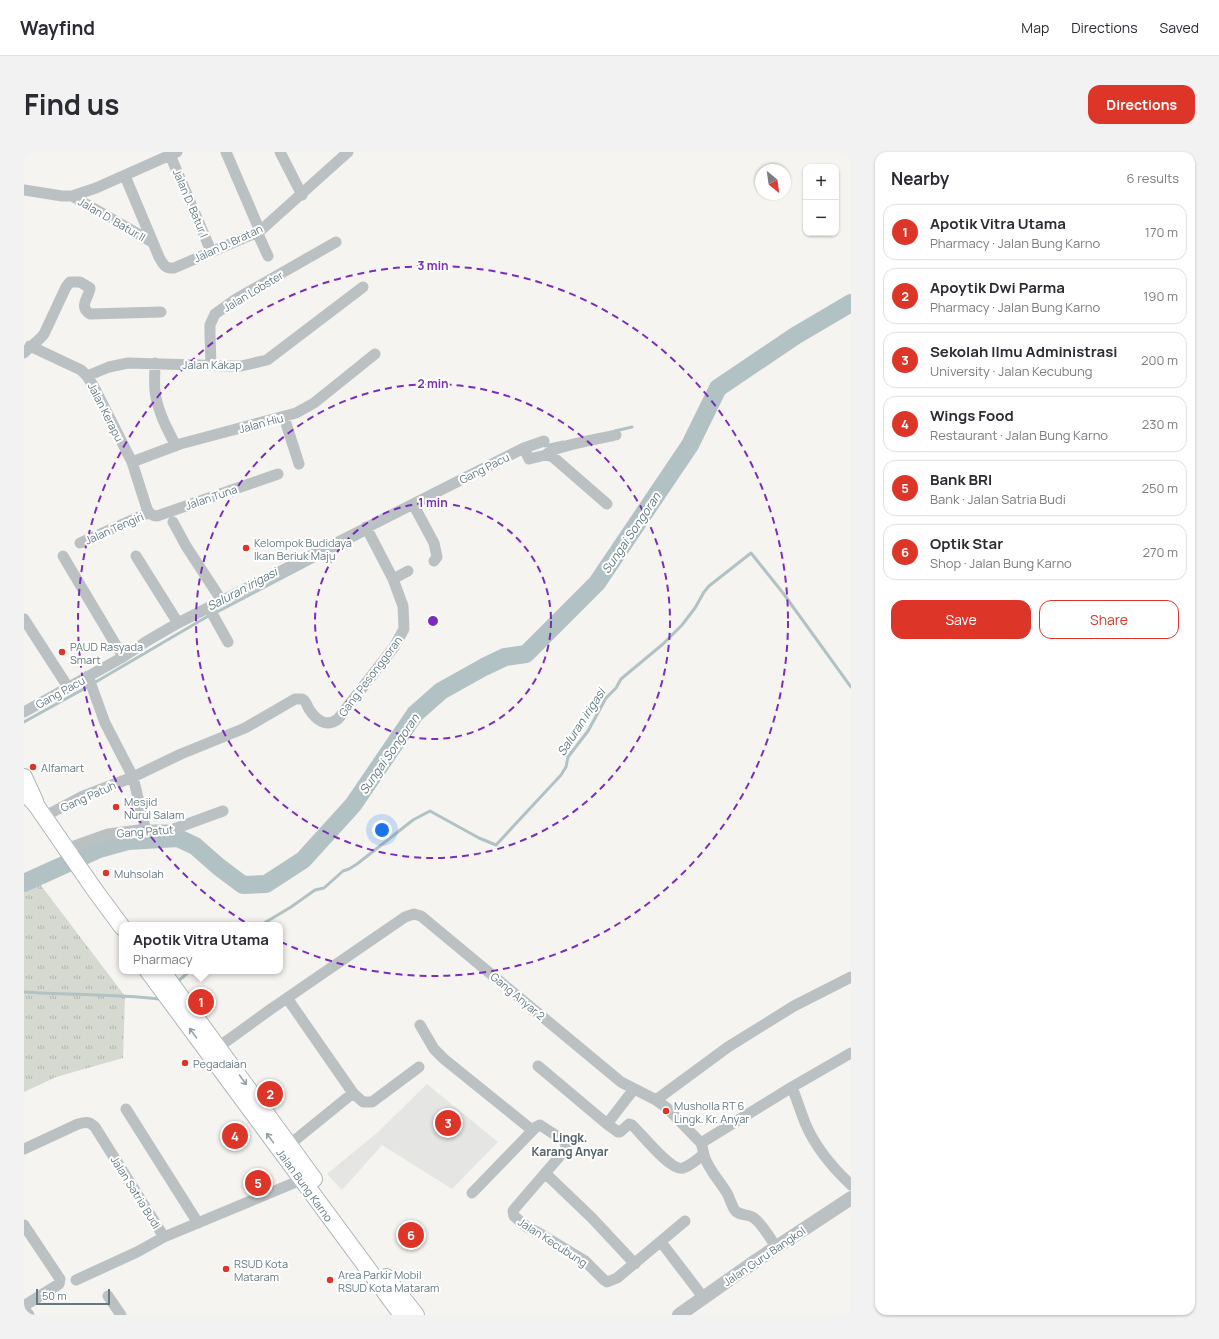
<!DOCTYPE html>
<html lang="en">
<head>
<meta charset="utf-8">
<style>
	:root { --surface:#fff; --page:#f2f2f3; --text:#2b2b33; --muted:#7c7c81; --line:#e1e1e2; --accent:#dd3628 }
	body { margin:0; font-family:Manrope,sans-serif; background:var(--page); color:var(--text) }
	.controls { position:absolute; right:12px; top:12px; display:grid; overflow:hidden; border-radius:8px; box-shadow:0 1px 3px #0004 }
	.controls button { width:36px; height:36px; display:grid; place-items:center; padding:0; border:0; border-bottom:1px solid var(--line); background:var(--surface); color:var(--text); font:20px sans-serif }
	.compass { position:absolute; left:731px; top:12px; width:36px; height:36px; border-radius:50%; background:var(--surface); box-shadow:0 1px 3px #0004; rotate:151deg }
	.scale { position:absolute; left:12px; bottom:10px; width:74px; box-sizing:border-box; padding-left:4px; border:2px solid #657981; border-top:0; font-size:11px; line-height:14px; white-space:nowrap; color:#657981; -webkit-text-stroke:3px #fff; paint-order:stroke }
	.you { position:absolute; left:358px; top:678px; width:14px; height:14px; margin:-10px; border:3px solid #fff; border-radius:50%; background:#1a73e8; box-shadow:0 0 0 6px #1a73e833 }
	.badge { display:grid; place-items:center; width:26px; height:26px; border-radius:50%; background:var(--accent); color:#fff; font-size:13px; font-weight:700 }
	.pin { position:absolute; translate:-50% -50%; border:2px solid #fff; box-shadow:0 1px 4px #0006 }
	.popup { position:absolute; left:95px; top:770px; width:164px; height:52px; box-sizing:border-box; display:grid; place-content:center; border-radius:8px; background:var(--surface); filter:drop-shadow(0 1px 3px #0005); font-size:13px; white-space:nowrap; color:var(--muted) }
	.popup b { font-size:15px; color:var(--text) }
	.popup::after { content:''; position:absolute; left:50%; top:100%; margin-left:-8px; border:8px solid transparent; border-top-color:var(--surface) }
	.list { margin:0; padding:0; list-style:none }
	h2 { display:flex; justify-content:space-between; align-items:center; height:52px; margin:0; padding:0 16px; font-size:17px }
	h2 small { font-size:13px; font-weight:400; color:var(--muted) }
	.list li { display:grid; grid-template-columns:26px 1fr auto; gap:12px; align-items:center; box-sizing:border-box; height:56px; margin:0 8px 8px; padding:0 8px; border:1px solid var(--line); border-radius:12px }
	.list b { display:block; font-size:15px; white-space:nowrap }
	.list p { margin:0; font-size:13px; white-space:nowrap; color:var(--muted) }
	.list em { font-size:13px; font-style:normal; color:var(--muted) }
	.actions { display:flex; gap:8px; padding:12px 16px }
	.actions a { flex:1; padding:9px 0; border:1px solid var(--accent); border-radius:12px; text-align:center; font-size:14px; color:var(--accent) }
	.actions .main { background:var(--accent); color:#fff }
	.map { position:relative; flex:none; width:827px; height:1163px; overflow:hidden; border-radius:12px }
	header { display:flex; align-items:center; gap:24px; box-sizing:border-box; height:56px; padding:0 20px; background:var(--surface); border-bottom:1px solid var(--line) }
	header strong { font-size:19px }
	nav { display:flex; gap:22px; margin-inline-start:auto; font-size:14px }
	.intro { display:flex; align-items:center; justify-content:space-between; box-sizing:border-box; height:96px; padding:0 24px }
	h1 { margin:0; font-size:28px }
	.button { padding:10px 18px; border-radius:12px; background:var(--accent); color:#fff; font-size:14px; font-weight:700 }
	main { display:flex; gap:24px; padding:0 24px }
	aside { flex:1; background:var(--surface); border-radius:12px; box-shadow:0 1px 3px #0004 }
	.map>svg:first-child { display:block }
	.built { fill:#e5e6e4 }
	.grass { fill:url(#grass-tufts) }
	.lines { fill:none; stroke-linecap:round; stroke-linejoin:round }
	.stream { stroke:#b2c2c4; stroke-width:3 }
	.river { stroke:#b2c2c4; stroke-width:18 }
	.secondary-casing { stroke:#aeb5b8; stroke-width:18 }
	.minor { stroke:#bbc1c3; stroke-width:11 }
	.tertiary { stroke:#bbc1c3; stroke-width:14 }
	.secondary { stroke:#fff; stroke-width:16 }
	.oneway { stroke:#93a1a7 }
	.ring { fill:none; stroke:#7b2cbf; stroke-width:2; stroke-dasharray:7 5 }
	.poi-dot { fill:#dd3628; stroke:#fff; stroke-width:1.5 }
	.labels { text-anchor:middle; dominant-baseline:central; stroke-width:4; stroke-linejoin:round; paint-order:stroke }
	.street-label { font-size:11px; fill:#657981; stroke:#fff }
	.poi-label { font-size:11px; fill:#657981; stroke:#fff; text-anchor:start }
	.water-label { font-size:12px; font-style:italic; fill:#607b7f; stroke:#fff }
	.neighbourhood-label { font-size:12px; font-weight:bold; fill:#526167; stroke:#fff }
	.centre { fill:#7b2cbf; stroke:#fff; stroke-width:2 }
	.ring-label { font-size:12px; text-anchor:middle; font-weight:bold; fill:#7b2cbf; stroke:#fff; stroke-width:4; stroke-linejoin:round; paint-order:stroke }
</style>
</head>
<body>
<header>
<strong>Wayfind</strong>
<nav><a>Map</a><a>Directions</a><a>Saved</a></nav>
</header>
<div class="intro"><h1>Find us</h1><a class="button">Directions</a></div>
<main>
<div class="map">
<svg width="827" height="1163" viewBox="0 0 827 1163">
	<defs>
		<pattern id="grass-tufts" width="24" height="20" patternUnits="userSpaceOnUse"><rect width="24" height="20" fill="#d5d9d0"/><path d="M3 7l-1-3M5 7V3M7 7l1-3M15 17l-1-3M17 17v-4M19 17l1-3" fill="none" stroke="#b0b5ae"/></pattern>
	</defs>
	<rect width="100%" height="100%" fill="#f5f4f1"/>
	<path class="built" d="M403 932 474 990 428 1037 358 993 318 1038 303 1022 354 980Z"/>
	<path class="grass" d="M9 723 101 844 99 906 32 925 0 940V727Z"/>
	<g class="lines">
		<path class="stream" d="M591 279 608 275
			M521 294 539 290
			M191 461 342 382
			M70 531 186 463
			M0 570 65 534
			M237 773 267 755 291 738 300 736 319 719 325 717 333 712 389 668 406 659 455 686 472 693 537 623 542 615 544 605 564 579 582 546 592 536 597 527 639 492 658 473 671 456 680 440 685 434 727 401 759 441 827 535
			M153 830 166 819
			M0 840C45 843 90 842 135 847L137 845"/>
		<path class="river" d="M0 731 75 697 104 689 154 686 171 694 195 715 219 733 242 732 279 708 329 653 391 562 417 539 460 515 481 505 502 502 573 431 666 293 694 236 771 184 827 151"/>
		<defs>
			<path id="secondary" d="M0 625 11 649
				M0 640 12 653 70 737 98 775
				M124 819 378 1163
				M138 819 290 1027
				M362 1125 392 1163"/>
		</defs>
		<use href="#secondary" class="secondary-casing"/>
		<path class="minor" d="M202 0 236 79
			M256 0 278 43
			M146 3 187 99
			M101 24 135 105C139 112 141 117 150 116L236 79 324 0
			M0 38 38 44H48L72 36 153 0
			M48 44 128 90
			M233 80 244 104
			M6 194 57 218 63 224 70 235 108 310 123 357C125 361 128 364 133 364L254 322
			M0 201C6 194 14 190 20 182L42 135 46 130H56L66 136C65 146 54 154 66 162L137 160
			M131 211C131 220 130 230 131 239 133 258 143 277 152 294
			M187 213 186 182V173L191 162 212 147 312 90
			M63 224 85 215 104 211 207 214H217L243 208 339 135
			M260 265 275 312
			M500 296 505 307 522 303 529 305 583 352
			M522 303C529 294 579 286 592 283
			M108 310 156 292 272 261 290 251 351 202
			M389 352 410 391 413 405 410 409
			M149 370 162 394 198 449
			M56 391 124 361
			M39 404 99 505
			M112 404 154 471
			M369 427 384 419
			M185 456 204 490
			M0 467 44 535
			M64 524 81 571 109 625 122 679
			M0 560 99 505 123 489 154 471 484 304 500 296 520 289
			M21 664 57 645 109 625 157 602 221 576 271 547C272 547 277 547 278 547 282 548 283 554 285 557 292 568 302 576 314 567L370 495 380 477 379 454 369 427 342 375
			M42 697 84 682 115 678H147L199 659
			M263 846 329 941 339 950H348L395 915
			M396 873 410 897 420 907 508 978
			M189 899 247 857 381 765 390 762 397 764 597 930 632 948 643 956 677 991C679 996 679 999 680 1003 684 1018 697 1030 704 1043 706 1048 708 1053 710 1057 715 1065 724 1061 730 1066 739 1073 746 1086 752 1095
			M514 914 583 972 594 980H596L605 972 608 973C617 981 647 1020 659 1016 666 1014 673 1007 679 1003
			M768 935C773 948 777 961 782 973 792 996 809 1016 827 1033
			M632 948 704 895 770 854 827 825
			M102 957 174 1071
			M583 972 610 937
			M677 991 768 935 827 901
			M265 993 329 941
			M0 997 54 972C61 970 65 969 71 975L140 1085 277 1028 282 1024
			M521 1021 568 1066 611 1112
			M448 1041 512 975 516 973 542 990V997L492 1055 489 1059 490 1064 503 1075 515 1081 561 1109 580 1128 583 1130 593 1126 661 1069
			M0 1073 36 1127 35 1132 3 1152 1 1154 2 1159 5 1163
			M637 1090 679 1145
			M52 1128 113 1100 140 1085
			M84 1144 97 1163"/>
		<path class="tertiary" d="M655 1163 733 1108 827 1046"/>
		<use href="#secondary" class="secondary"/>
	</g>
	<defs><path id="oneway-shaft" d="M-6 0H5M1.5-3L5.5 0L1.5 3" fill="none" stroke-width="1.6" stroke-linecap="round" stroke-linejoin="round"/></defs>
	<g class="oneway">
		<use href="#oneway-shaft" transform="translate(169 881) rotate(-126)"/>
		<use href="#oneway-shaft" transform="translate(219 928) rotate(54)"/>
		<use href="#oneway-shaft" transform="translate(246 986) rotate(-126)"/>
	</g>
	<g class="ring">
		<circle cx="409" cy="469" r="118"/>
		<circle cx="409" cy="469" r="237"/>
		<circle cx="409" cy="469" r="355"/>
	</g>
	<g class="poi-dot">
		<circle cx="222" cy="396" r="4"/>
		<circle cx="38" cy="500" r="4"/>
		<circle cx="9" cy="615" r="4"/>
		<circle cx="92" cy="655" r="4"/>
		<circle cx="82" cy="721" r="4"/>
		<circle cx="161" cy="911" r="4"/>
		<circle cx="642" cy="959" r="4"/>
		<circle cx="202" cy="1117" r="4"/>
		<circle cx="306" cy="1128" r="4"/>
	</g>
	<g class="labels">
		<g class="street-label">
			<text transform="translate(167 51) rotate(67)">Jalan D. Batur I</text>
			<text transform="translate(88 67) rotate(30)">Jalan D. Batur II</text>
			<text transform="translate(204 91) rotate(-25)">Jalan D. Bratan</text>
			<text transform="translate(229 139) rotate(-31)">Jalan Lobster</text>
			<text x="188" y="212">Jalan Kakap</text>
			<text transform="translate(82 260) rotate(63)">Jalan Kerapu</text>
			<text transform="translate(237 271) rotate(-15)">Jalan Hiu</text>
			<text transform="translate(460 316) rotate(-27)">Gang Pacu</text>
			<text transform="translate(187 345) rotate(-19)">Jalan Tuna</text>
			<text transform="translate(90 376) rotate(-24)">Jalan Tengiri</text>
			<text transform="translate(346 524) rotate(-53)">Gang Pesonggoran</text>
			<text transform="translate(36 540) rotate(-29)">Gang Pacu</text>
			<text transform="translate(64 644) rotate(-24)">Gang Patuh</text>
			<text transform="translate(121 679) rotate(-4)">Gang Patut</text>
			<text transform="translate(494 844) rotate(40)">Gang Anyar 2</text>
			<text transform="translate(281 1033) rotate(54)">Jalan Bung Karno</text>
			<text transform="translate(112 1040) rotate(58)">Jalan Satria Budi</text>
			<text transform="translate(529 1090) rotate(33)">Jalan Kecubung</text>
			<text transform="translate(740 1104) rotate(-34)">Jalan Guru Bangkol</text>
		</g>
		<g class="poi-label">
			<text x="230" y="390">Kelompok Budidaya<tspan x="230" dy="13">Ikan Beriuk Maju</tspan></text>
			<text x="46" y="494">PAUD Rasyada<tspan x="46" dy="13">Smart</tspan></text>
			<text x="17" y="615">Alfamart</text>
			<text x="100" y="649">Mesjid<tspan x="100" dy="13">Nurul Salam</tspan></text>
			<text x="90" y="721">Muhsolah</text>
			<text x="169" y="911">Pegadaian</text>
			<text x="650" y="953">Musholla RT 6<tspan x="650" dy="13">Lingk. Kr. Anyar</tspan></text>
			<text x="210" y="1111">RSUD Kota<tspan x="210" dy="13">Mataram</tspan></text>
			<text x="314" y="1122">Area Parkir Mobil<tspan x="314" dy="13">RSUD Kota Mataram</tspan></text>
		</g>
		<g class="water-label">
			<text transform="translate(607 381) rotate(-56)">Sungai Songoran</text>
			<text transform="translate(218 437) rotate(-28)">Saluran irigasi</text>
			<text transform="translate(557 570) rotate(-57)">Saluran irigasi</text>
			<text transform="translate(365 602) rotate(-55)">Sungai Songoran</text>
		</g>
		<g class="neighbourhood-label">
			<text x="546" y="985">Lingk.<tspan x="546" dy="14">Karang Anyar</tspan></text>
		</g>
	</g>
	<circle cx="409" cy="469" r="6" class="centre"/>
	<g class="ring-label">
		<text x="409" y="118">3 min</text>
		<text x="409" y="236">2 min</text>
		<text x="409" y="355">1 min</text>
	</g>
</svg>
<div class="controls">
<button>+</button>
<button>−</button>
</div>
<svg class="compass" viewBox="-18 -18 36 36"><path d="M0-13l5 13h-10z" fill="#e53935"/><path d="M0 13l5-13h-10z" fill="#7c7c81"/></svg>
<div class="scale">50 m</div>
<div class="you"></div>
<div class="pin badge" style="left:177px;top:850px">1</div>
<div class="popup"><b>Apotik Vitra Utama</b>Pharmacy</div>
<div class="pin badge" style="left:246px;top:942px">2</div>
<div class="pin badge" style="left:424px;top:971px">3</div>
<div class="pin badge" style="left:211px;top:984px">4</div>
<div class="pin badge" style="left:234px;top:1031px">5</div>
<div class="pin badge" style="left:387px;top:1083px">6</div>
</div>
<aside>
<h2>Nearby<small>6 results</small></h2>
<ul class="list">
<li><span class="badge">1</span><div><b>Apotik Vitra Utama</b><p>Pharmacy · Jalan Bung Karno</p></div><em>170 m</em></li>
<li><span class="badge">2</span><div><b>Apoytik Dwi Parma</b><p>Pharmacy · Jalan Bung Karno</p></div><em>190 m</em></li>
<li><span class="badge">3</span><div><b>Sekolah Ilmu Administrasi</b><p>University · Jalan Kecubung</p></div><em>200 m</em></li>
<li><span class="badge">4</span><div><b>Wings Food</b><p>Restaurant · Jalan Bung Karno</p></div><em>230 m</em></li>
<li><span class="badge">5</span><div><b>Bank BRI</b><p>Bank · Jalan Satria Budi</p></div><em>250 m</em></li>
<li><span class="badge">6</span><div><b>Optik Star</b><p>Shop · Jalan Bung Karno</p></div><em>270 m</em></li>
</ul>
<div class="actions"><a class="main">Save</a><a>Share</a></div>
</aside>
</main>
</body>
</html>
